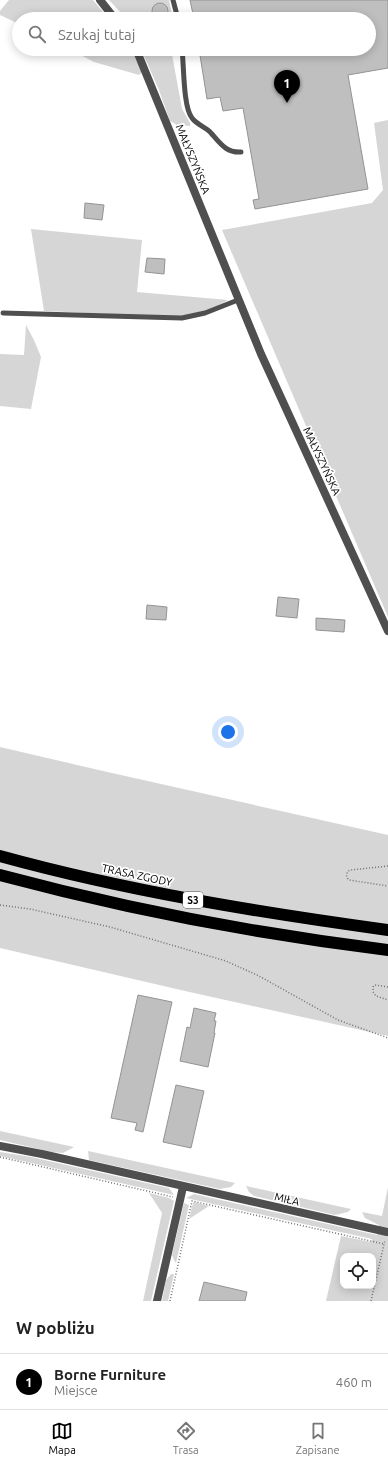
<!DOCTYPE html>
<html lang="pl">
<head>
<meta charset="utf-8">
<style>
	:root { --surface:#fff; --page:#f2f2f2; --text:#222; --muted:#767676; --line:#e0e0e0; --accent:#000 }
	body { margin:0; font-family:Ubuntu,sans-serif; background:var(--page); color:var(--text) }
	.controls { position:absolute; right:12px; bottom:12px; display:grid; overflow:hidden; border-radius:8px; box-shadow:0 2px 10px #0003 }
	.controls button { width:36px; height:36px; display:grid; place-items:center; padding:0; border:0; border-bottom:1px solid var(--line); background:var(--surface); color:var(--text); font:20px sans-serif }
	.you { position:absolute; left:228px; top:732px; width:14px; height:14px; margin:-10px; border:3px solid #fff; border-radius:50%; background:#1a73e8; box-shadow:0 0 0 6px #1a73e833 }
	.badge { display:grid; place-items:center; width:26px; height:26px; border-radius:50%; background:var(--accent); color:#fff; font-size:13px; font-weight:700 }
	.pin { position:absolute; translate:-50% -33px; filter:drop-shadow(0 1px 2px #0008) }
	.pin::after { content:''; position:absolute; top:21px; width:14px; height:12px; background:inherit; clip-path:polygon(0 0,100% 0,50% 100%) }
	.list { margin:0; padding:0; list-style:none }
	h2 { display:flex; justify-content:space-between; align-items:center; height:52px; margin:0; padding:0 16px; font-size:17px }
	h2 small { font-size:13px; font-weight:400; color:var(--muted) }
	.list li { display:grid; grid-template-columns:26px 1fr auto; gap:12px; align-items:center; box-sizing:border-box; height:56px; padding:0 16px; border-top:1px solid var(--line) }
	.list b { display:block; font-size:15px; white-space:nowrap }
	.list p { margin:0; font-size:13px; white-space:nowrap; color:var(--muted) }
	.list em { font-size:13px; font-style:normal; color:var(--muted) }
	.icon { flex:none; width:22px; height:22px; fill:none; stroke:currentColor; stroke-width:2; stroke-linecap:round; stroke-linejoin:round }
	.map { position:relative; flex:none; width:388px; height:1301px; overflow:hidden }
	.search { position:absolute; background:var(--surface); box-shadow:0 2px 10px #0003; left:12px; right:12px; top:12px; height:44px; display:flex; align-items:center; gap:10px; box-sizing:border-box; padding:0 14px; border-radius:22px; color:var(--muted); font-size:15px }
	.sheet { height:108px; background:var(--surface) }
	nav { display:flex; justify-content:space-around; align-items:center; box-sizing:border-box; height:56px; border-top:1px solid var(--line); background:var(--surface); font-size:11px; color:var(--muted) }
	nav a { display:grid; justify-items:center; gap:2px }
	nav .on { color:var(--accent) }
	.map>svg:first-child { display:block }
	.green { fill:#d6d6d6; fill-rule:evenodd }
	.building { fill:#bfbfbf; stroke:#939393 }
	.lines { fill:none; stroke-linecap:round; stroke-linejoin:round }
	.highway-casing { stroke:#dbdbdb; stroke-width:13 }
	.path { stroke:#717171; stroke-width:1.5; stroke-dasharray:1 2; stroke-linecap:butt }
	.lane { stroke:#4f4f4f; stroke-width:5 }
	.street { stroke:#4f4f4f; stroke-width:8 }
	.highway { stroke:#000; stroke-width:12 }
	.labels { text-anchor:middle; dominant-baseline:central; stroke-width:3.5; stroke-linejoin:round; paint-order:stroke }
	.shield { fill:#fff; stroke:#4c4c4c; stroke-width:1 }
	.shield-label { font-size:10px; font-weight:bold; fill:#000 }
	.street-label { font-size:11px; fill:#000; stroke:#fff }
</style>
</head>
<body>
<div class="map">
<svg width="388" height="1301" viewBox="0 0 388 1301">
	<rect width="100%" height="100%" fill="#fff"/>
	<path class="green" d="M9 0H93L109 19H19V24L0 15V11Z
		M109 0H169L173 19H121L119 17 122 14Z
		M69 49H131L142 72 139 75 94 62Z
		M141 49H171L182 109 190 123V126L177 125 170 121 159 90Z
		M388 120V617L222 230 372 203 383 190 374 123Z
		M31 229 142 240 137 292 228 300C214 309 196 313 179 317L44 311Z
		M26 325 34 340 41 357 31 409 0 406V354L24 355Z
		M0 747 103 771 388 835V1036L185 991 0 948Z
		M0 1131 74 1147 63 1153 52 1152 0 1140Z
		M88 1151 235 1183 231 1187 220 1189 89 1160Z
		M0 1152 31 1157 169 1188 174 1195 0 1156Z
		M246 1186 351 1209 348 1212 335 1215 254 1196 249 1192Z
		M388 1187V1301H326L341 1236 371 1242 372 1239 186 1198 194 1194 377 1235 379 1225 365 1218 362 1212 382 1216ZM343 1256H373V1286H343Z
		M149 1193 169 1198 174 1201 151 1301H143L162 1213Z
		M194 1202 209 1206 189 1219 193 1203Z
		M184 1203 189 1205 176 1263 174 1260 172 1255Z
		M171 1274H174L168 1301H162L166 1280Z"/>
	<path class="building" d="M190 0H388V68L348 75 368 189 255 209 253 200 259 199 243 108 223 111 220 97 207 99 199 49H369V19H194Z
		M152 11a8 8 0 1 1 16 0a8 8 0 1 1-16 0Z
		M85 203 104 205 102 220 84 218Z
		M147 258 165 259 164 274 145 272Z
		M278 597 299 599 297 618 276 616Z
		M147 605 167 607 166 620 146 619Z
		M316 618 345 620 344 632 316 630Z
		M138 995 172 1002 143 1132 135 1130 137 1123 111 1118Z
		M194 1008 216 1013 214 1021H216L214 1033H215L208 1067 180 1061 187 1027 190 1028Z
		M176 1085 204 1091 191 1148 163 1142Z
		M204 1282 247 1292 245 1301H199Z"/>
	<g class="lines">
		<defs>
			<path id="highway" d="M0 856C127 891 257 912 388 930
				M0 875C127 909 257 934 388 950"/>
		</defs>
		<use href="#highway" class="highway-casing"/>
		<path class="path" d="M388 866 351 870 348 871C346 875 346 877 349 880L388 886
			M0 905 30 909 110 927 226 961 259 976 338 1020 388 1038
			M388 987 375 985 373 987V992L376 996 388 1000
			M0 1157 173 1197
			M170 1301 192 1201 384 1244
			M371 1301 385 1240"/>
		<path class="lane" d="M173 0 178 19
			M182 49C184 65 183 107 192 118 197 125 206 127 211 133 220 143 226 153 241 152
			M3 313 182 318 205 313 238 300"/>
		<path class="street" d="M100 0 115 19
			M136 49 261 354 388 631
			M0 1146 42 1154 387 1232
			M157 1301 183 1187"/>
		<use href="#highway" class="highway"/>
	</g>
	<g class="labels">
		<rect class="shield" x="183" y="892" width="20" height="16" rx="3"/>
		<g class="shield-label">
			<text x="193" y="900">S3</text>
		</g>
		<g class="street-label">
			<text transform="translate(193 159) rotate(68)">MAŁYSZYŃSKA</text>
			<text transform="translate(322 461) rotate(65)">MAŁYSZYŃSKA</text>
			<text transform="translate(137 875) rotate(12)">TRASA ZGODY</text>
			<text transform="translate(287 1199) rotate(13)">MIŁA</text>
		</g>
	</g>
</svg>
<div class="controls">
<button><svg class="icon" aria-label="locate" viewBox="0 0 24 24"><circle cx="12" cy="12" r="6"/><path d="M12 2v4M12 18v4M2 12h4M18 12h4"/></svg></button>
</div>
<div class="you"></div>
<div class="pin badge" style="left:287px;top:103px">1</div>
<div class="search"><svg class="icon" aria-label="search" viewBox="0 0 24 24"><circle cx="10" cy="10" r="6"/><path d="M15 15l6 6"/></svg>Szukaj tutaj</div>
</div>
<section class="sheet">
<h2>W pobliżu<small></small></h2>
<ul class="list">
<li><span class="badge">1</span><div><b>Borne Furniture</b><p>Miejsce</p></div><em>460 m</em></li>
</ul>
</section>
<nav>
<a class="on"><svg class="icon" aria-label="map" viewBox="0 0 24 24"><path d="M3 6l6-2 6 2 6-2v14l-6 2-6-2-6 2zM9 4v14M15 6v14"/></svg>Mapa</a>
<a><svg class="icon" aria-label="directions" viewBox="0 0 24 24"><path d="M12 3l9 9-9 9-9-9zM9 14v-3h6M13 9l2 2-2 2"/></svg>Trasa</a>
<a><svg class="icon" aria-label="saved" viewBox="0 0 24 24"><path d="M7 4h10v16l-5-4-5 4z"/></svg>Zapisane</a>
</nav>
</body>
</html>
